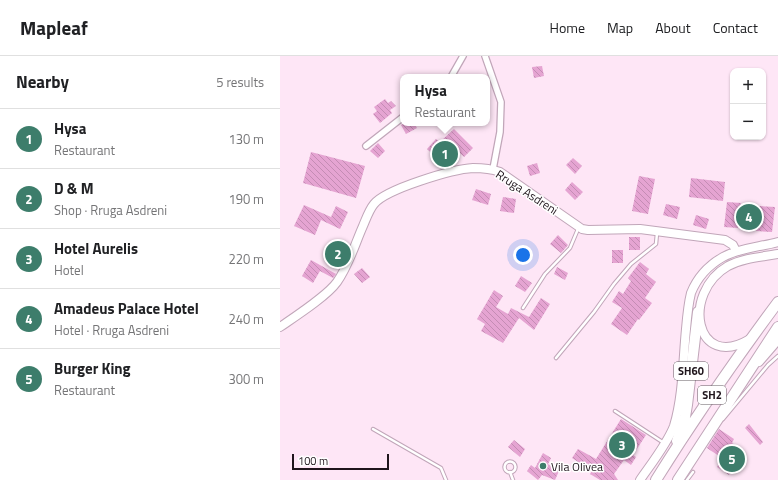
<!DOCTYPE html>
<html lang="en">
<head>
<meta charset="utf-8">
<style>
	:root { --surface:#fff; --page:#f6f6f6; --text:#202124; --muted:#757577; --line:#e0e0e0; --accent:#3d7d6b }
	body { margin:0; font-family:"Titillium Web",sans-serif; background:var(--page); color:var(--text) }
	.controls { position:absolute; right:12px; top:12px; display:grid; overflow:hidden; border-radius:8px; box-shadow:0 1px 3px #0004 }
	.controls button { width:36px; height:36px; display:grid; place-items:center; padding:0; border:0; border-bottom:1px solid var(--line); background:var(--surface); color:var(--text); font:20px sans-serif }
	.scale { position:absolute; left:12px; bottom:10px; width:97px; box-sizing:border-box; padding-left:4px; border:2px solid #1f151c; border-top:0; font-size:11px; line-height:14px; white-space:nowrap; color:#1f151c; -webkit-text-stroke:3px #fff; paint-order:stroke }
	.you { position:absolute; left:243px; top:199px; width:14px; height:14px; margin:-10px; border:3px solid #fff; border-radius:50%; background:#1a73e8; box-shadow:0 0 0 6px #1a73e833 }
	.badge { display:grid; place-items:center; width:26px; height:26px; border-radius:50%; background:var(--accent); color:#fff; font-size:13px; font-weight:700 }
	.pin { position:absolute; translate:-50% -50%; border:2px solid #fff; box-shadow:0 1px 4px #0006 }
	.popup { position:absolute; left:120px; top:18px; width:90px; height:52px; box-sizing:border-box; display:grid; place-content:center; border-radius:8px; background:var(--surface); filter:drop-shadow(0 1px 3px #0005); font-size:13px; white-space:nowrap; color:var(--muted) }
	.popup b { font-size:15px; color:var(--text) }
	.popup::after { content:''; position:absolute; left:50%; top:100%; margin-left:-8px; border:8px solid transparent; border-top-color:var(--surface) }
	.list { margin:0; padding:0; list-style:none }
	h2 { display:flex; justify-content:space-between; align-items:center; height:52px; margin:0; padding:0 16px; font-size:17px }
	h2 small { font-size:13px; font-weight:400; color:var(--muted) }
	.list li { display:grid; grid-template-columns:26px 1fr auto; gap:12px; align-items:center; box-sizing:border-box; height:60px; padding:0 16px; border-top:1px solid var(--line) }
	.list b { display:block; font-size:15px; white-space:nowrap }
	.list p { margin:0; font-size:13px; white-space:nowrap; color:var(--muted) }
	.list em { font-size:13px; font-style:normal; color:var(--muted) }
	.map { position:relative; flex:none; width:498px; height:424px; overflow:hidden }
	header { display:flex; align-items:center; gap:24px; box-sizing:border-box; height:56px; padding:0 20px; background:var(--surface); border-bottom:1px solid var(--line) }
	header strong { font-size:19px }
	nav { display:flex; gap:22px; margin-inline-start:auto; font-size:14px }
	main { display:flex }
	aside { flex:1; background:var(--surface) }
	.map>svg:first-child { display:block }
	.building { fill:url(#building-back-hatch) }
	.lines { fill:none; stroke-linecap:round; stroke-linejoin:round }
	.lane-casing { stroke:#c1a6b9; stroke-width:4.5 }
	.street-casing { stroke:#c1a6b9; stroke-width:8 }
	.secondary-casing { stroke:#c1a6b9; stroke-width:10 }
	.highway-casing { stroke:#c1a6b9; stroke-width:12 }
	.lane { stroke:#fff; stroke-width:2.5 }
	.street { stroke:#fff; stroke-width:5.5 }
	.secondary { stroke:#fff; stroke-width:8 }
	.highway { stroke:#fff; stroke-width:10 }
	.poi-dot { fill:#3d7d6b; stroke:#fff; stroke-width:1.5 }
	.labels { text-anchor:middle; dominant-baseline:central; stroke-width:3; stroke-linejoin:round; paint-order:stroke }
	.shield { fill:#fff; stroke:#625b60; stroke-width:1 }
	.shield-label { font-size:11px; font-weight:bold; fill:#1f151c }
	.street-label { font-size:12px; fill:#1f151c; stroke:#fff }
	.poi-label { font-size:12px; fill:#1f151c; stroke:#fff; text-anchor:start }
</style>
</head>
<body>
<header>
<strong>Mapleaf</strong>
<nav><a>Home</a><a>Map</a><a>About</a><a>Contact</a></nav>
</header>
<main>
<aside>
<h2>Nearby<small>5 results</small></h2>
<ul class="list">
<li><span class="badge">1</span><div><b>Hysa</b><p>Restaurant</p></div><em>130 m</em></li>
<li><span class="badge">2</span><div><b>D &amp; M</b><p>Shop · Rruga Asdreni</p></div><em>190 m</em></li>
<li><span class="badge">3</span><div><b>Hotel Aurelis</b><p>Hotel</p></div><em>220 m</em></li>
<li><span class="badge">4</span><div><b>Amadeus Palace Hotel</b><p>Hotel · Rruga Asdreni</p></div><em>240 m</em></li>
<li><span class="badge">5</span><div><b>Burger King</b><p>Restaurant</p></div><em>300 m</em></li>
</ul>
</aside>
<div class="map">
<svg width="498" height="424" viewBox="0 0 498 424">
	<defs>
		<pattern id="building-back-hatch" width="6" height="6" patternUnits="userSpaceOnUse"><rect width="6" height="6" fill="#e5a4d2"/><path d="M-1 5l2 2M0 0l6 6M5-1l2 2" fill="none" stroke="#c48cb4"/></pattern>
	</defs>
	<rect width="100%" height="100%" fill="#fee6f6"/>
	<path class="building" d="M262 10 264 20 254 22 252 11Z
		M105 43 108 47 111 45 116 50 110 54 112 57 100 67 93 58 97 55 94 51Z
		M125 67H134L137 72 126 78 121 69Z
		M174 73 193 92 184 101 176 93 163 107 147 93 156 83 160 86Z
		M98 87 105 95 98 102 90 95Z
		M31 96 85 110 76 142 23 127Z
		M293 102 302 110 295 118 286 109Z
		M257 107 260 117 250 120 247 110Z
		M359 120 375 123 368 158 352 155Z
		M411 122 445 126 443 145 409 141Z
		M292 126 303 136 295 144 285 134Z
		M196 133 211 138 208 149 192 144Z
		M223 141 236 143 234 157 220 155Z
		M447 146 461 147 460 150 479 152V150L495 151 492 176 476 175 477 173 458 170V172L444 171Z
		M386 148 400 151 397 163 383 159Z
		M24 149 51 161 56 150 68 156 60 173 41 164 35 179 14 170Z
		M416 159 429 163 426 173 413 169Z
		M278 179 288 189 281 197 270 188Z
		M349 181H360V194H349Z
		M332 194H343V207H332Z
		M31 204 56 218 53 222 40 215 33 227 22 220Z
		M360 206 369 213 366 218 376 226 365 242 372 247 359 264 358 263 347 279 331 268 342 252 332 246 339 235 343 238 351 225 348 222Z
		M277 211 288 217 285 224 274 218Z
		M82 212 90 221 82 227 74 218Z
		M241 220 252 227 245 236 235 230Z
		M214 234 223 240 216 251 228 258 231 252 249 261 261 242 270 248 254 274 239 262 223 287 201 275 205 268 197 263Z
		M341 363 366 379 353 399 356 401 351 409 344 404 334 418 338 424H320L310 418 312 415 292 402 298 393 316 403Z
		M469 368 483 386 480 389 465 372Z
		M439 373 454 383 452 387 464 395 449 419 437 411 442 402 427 392Z
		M234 384 245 393 240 401 228 391Z
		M263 397 271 402 268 408 279 415 275 424 262 419 258 424 247 415 251 409 255 412Z"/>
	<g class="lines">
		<defs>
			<path id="lane" d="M243 252 265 218 290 192 298 173
				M276 302 314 256 334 228 351 208 376 188 377 177
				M335 355 384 387
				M443 363 488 309 498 300
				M93 373 161 412 166 424
				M224.5 411a5.5 5.5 0 1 1 11 0a5.5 5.5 0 1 1-11 0Z
				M230 416 233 424
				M407 424 413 416"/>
			<path id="street" d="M205 0 221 46 220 76 213 113
				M171 21 183 0
				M86 90 123 61"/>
			<path id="secondary" d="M0 271C16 260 47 240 57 226 69 209 75 188 83 170 86 163 89 154 94 148 106 133 173 113 193 112 202 112 212 113 220 116L302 173 308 174 360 173 445 184 453 189 456 195
				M470 283C415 316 401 237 448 210 463 202 481 201 498 198
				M479 306 498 284
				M360 424C371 408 387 388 394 370 403 340 403 304 406 273 407 261 408 249 411 237 417 222 429 209 443 201 459 192 480 191 498 186"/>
			<path id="highway" d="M397 385 405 361 407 349 418 256
				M376 424C414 363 455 304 498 246
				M398 424 498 271"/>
		</defs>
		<use href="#lane" class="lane-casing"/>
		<use href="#street" class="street-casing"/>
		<use href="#secondary" class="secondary-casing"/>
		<use href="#highway" class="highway-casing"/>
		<use href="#lane" class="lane"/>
		<use href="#street" class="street"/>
		<use href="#secondary" class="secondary"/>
		<use href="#highway" class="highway"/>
	</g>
	<circle class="poi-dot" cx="263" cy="410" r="4"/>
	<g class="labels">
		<g class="shield">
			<rect x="394" y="306" width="34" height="18" rx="3"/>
			<rect x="418" y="330" width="28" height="18" rx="3"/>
		</g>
		<g class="shield-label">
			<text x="411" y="315">SH60</text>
			<text x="432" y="339">SH2</text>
		</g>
		<g class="street-label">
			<text transform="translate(247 136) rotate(33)">Rruga Asdreni</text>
		</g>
		<g class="poi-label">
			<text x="271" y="410">Vila Olivea</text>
		</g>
	</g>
</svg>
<div class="controls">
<button>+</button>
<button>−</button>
</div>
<div class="scale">100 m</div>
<div class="you"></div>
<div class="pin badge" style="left:165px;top:98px">1</div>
<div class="popup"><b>Hysa</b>Restaurant</div>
<div class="pin badge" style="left:58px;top:198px">2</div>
<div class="pin badge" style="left:342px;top:389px">3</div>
<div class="pin badge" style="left:469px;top:161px">4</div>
<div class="pin badge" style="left:452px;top:403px">5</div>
</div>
</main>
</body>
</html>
